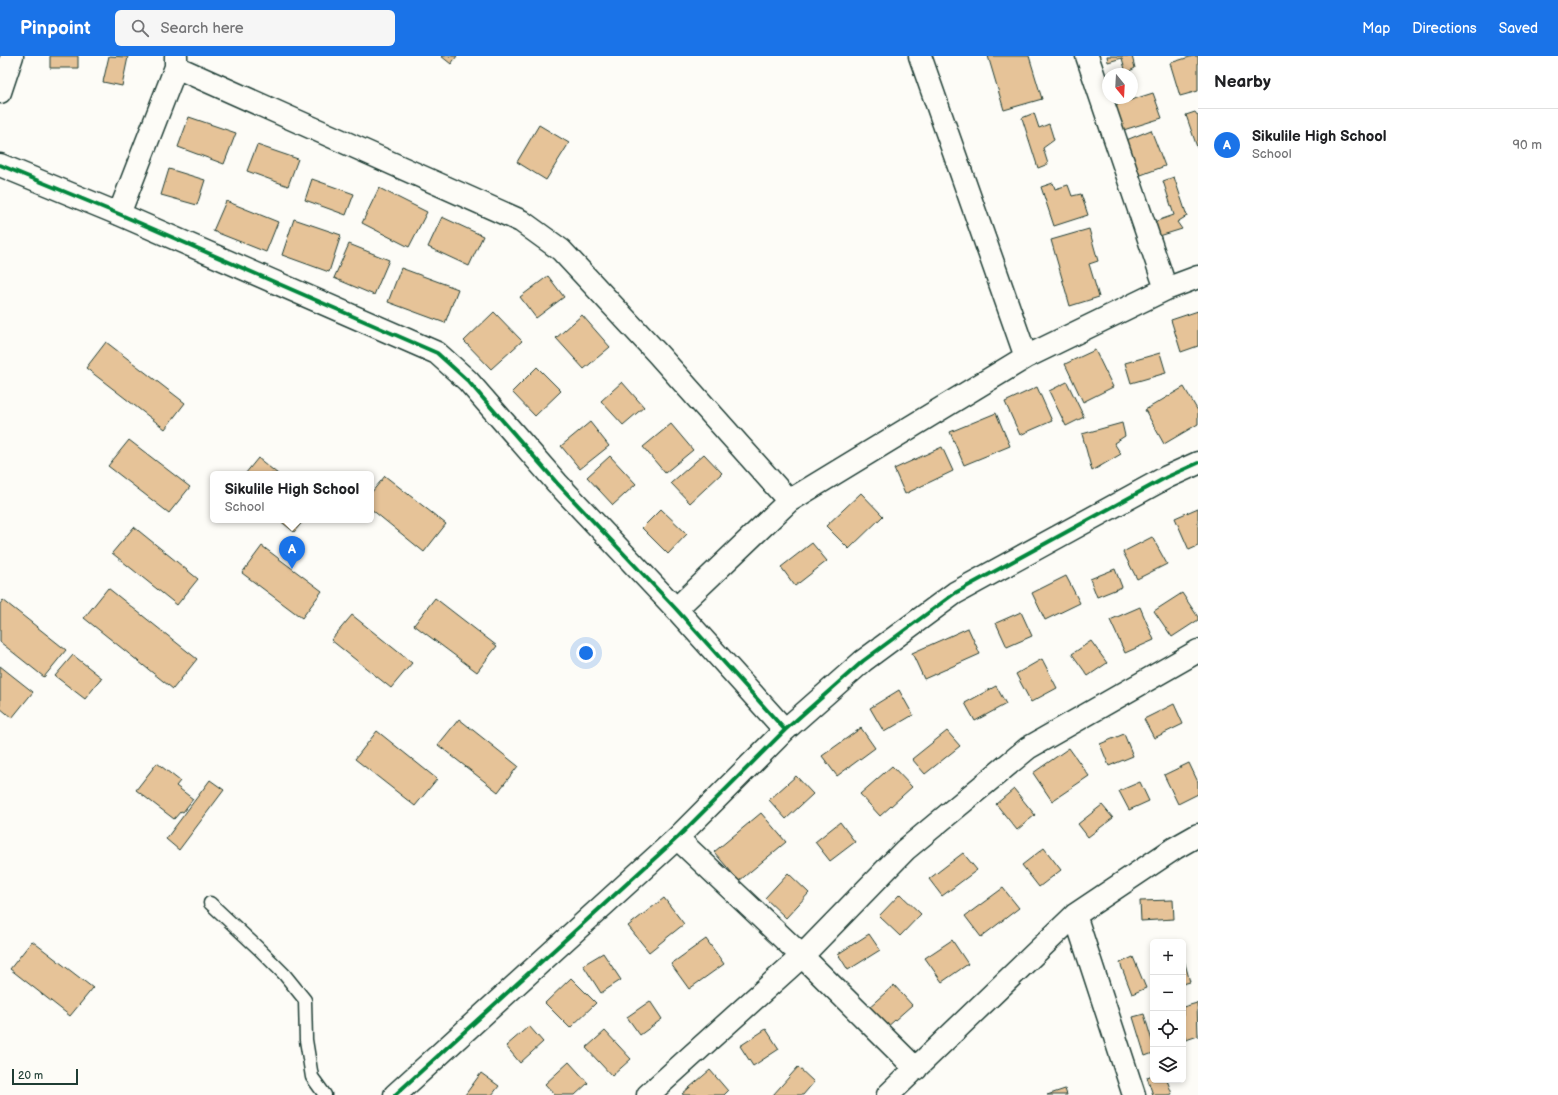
<!DOCTYPE html>
<html lang="en">
<head>
<meta charset="utf-8">
<style>
	:root { --surface:#fff; --page:#f6f6f6; --text:#202124; --muted:#757577; --line:#e0e0e0; --accent:#1a73e8 }
	body { margin:0; font-family:"Balsamiq Sans",sans-serif; background:var(--page); color:var(--text) }
	.controls { position:absolute; right:12px; bottom:12px; display:grid; overflow:hidden; border-radius:6px; box-shadow:0 2px 6px #0003 }
	.controls button { width:36px; height:36px; display:grid; place-items:center; padding:0; border:0; border-bottom:1px solid var(--line); background:var(--surface); color:var(--text); font:20px sans-serif }
	.compass { position:absolute; left:1102px; top:12px; width:36px; height:36px; border-radius:50%; background:var(--surface); box-shadow:0 2px 6px #0003; rotate:162deg }
	.scale { position:absolute; left:12px; bottom:10px; width:66px; box-sizing:border-box; padding-left:4px; border:2px solid #1f3d34; border-top:0; font-size:11px; line-height:14px; white-space:nowrap; color:#1f3d34; -webkit-text-stroke:3px #fdfcf7; paint-order:stroke }
	.you { position:absolute; left:586px; top:597px; width:14px; height:14px; margin:-10px; border:3px solid #fff; border-radius:50%; background:#1a73e8; box-shadow:0 0 0 6px #1a73e833 }
	.badge { display:grid; place-items:center; width:26px; height:26px; border-radius:50%; background:var(--accent); color:#fff; font-size:13px; font-weight:700 }
	.pin { position:absolute; translate:-50% -33px; filter:drop-shadow(0 1px 2px #0008) }
	.pin::after { content:''; position:absolute; top:21px; width:14px; height:12px; background:inherit; clip-path:polygon(0 0,100% 0,50% 100%) }
	.popup { position:absolute; left:210px; top:415px; width:164px; height:52px; box-sizing:border-box; display:grid; place-content:center; border-radius:6px; background:var(--surface); filter:drop-shadow(0 1px 3px #0005); font-size:13px; white-space:nowrap; color:var(--muted) }
	.popup b { font-size:15px; color:var(--text) }
	.popup::after { content:''; position:absolute; left:50%; top:100%; margin-left:-8px; border:8px solid transparent; border-top-color:var(--surface) }
	.list { margin:0; padding:0; list-style:none }
	h2 { display:flex; justify-content:space-between; align-items:center; height:52px; margin:0; padding:0 16px; font-size:17px }
	h2 small { font-size:13px; font-weight:400; color:var(--muted) }
	.list li { display:grid; grid-template-columns:26px 1fr auto; gap:12px; align-items:center; box-sizing:border-box; height:72px; padding:0 16px; border-top:1px solid var(--line) }
	.list b { display:block; font-size:15px; white-space:nowrap }
	.list p { margin:0; font-size:13px; white-space:nowrap; color:var(--muted) }
	.list em { font-size:13px; font-style:normal; color:var(--muted) }
	.icon { flex:none; width:22px; height:22px; fill:none; stroke:currentColor; stroke-width:2; stroke-linecap:round; stroke-linejoin:round }
	.map { position:relative; flex:none; width:1198px; height:1039px; overflow:hidden }
	header { display:flex; align-items:center; gap:24px; box-sizing:border-box; height:56px; padding:0 20px; background:var(--accent); color:#fff }
	header strong { font-size:19px }
	nav { display:flex; gap:22px; margin-inline-start:auto; font-size:14px }
	.search { width:280px; height:36px; background:var(--page); display:flex; align-items:center; gap:10px; box-sizing:border-box; padding:0 14px; border-radius:6px; color:var(--muted); font-size:15px }
	main { display:flex }
	aside { flex:1; background:var(--surface) }
	.map>svg:first-child { display:block }
	.building { fill:#e6c398; stroke:#1f3d34 }
	.lines { fill:none; stroke-linecap:round; stroke-linejoin:round }
	.lane-casing { stroke:#1f3d34; stroke-width:15 }
	.street-casing { stroke:#1f3d34; stroke-width:25 }
	.lane { stroke:#fdfcf7; stroke-width:12 }
	.street { stroke:#fdfcf7; stroke-width:22 }
	.cycleway-casing { stroke:#fdfcf7; stroke-width:6 }
	.cycleway { stroke:#00873e; stroke-width:4 }
</style>
</head>
<body>
<header>
<strong>Pinpoint</strong>
<div class="search"><svg class="icon" aria-label="search" viewBox="0 0 24 24"><circle cx="10" cy="10" r="6"/><path d="M15 15l6 6"/></svg>Search here</div>
<nav><a>Map</a><a>Directions</a><a>Saved</a></nav>
</header>
<main>
<div class="map">
<svg width="1198" height="1039" viewBox="0 0 1198 1039">
	<rect width="100%" height="100%" fill="#fdfcf7"/>
	<filter id="ink" filterUnits="userSpaceOnUse"><feTurbulence type="fractalNoise" baseFrequency=".025" numOctaves="2"/><feDisplacementMap in="SourceGraphic" scale="8" xChannelSelector="R" yChannelSelector="G"/><feConvolveMatrix kernelMatrix="1 2 1 2 8 2 1 2 1" color-interpolation-filters="sRGB"/></filter>
	<g filter="url(#ink)">
		<path class="building" d="M50 0H78V12H50Z
			M109 0 128 1 122 30 103 26Z
			M441 0H457L451 8Z
			M988 0H1029L1042 43 1004 54Z
			M1107 0H1132L1135 12 1126 17 1122 2 1108 6Z
			M1193 0H1198V35L1180 40 1170 7Z
			M1153 37 1162 62 1117 76 1109 51Z
			M1195 56 1198 60V94L1186 59Z
			M1034 57 1039 72 1049 68 1054 84 1043 92 1048 108 1038 112 1022 62Z
			M189 61 236 77 224 108 178 91Z
			M539 69 569 87 546 124 517 106Z
			M1151 74 1165 110 1133 122 1119 87Z
			M257 89 298 103 288 130 247 115Z
			M169 113 205 124 197 149 161 139Z
			M1174 121 1187 160 1177 166 1182 173 1153 182 1148 168 1174 159 1163 125Z
			M312 123 354 138 346 159 305 144Z
			M1053 127 1055 133 1068 129 1072 140 1081 138 1088 159 1054 170 1041 131Z
			M379 132 427 156 409 191 362 167Z
			M226 145 278 166 266 196 213 175Z
			M442 161 483 180 469 210 428 191Z
			M294 163 341 179 329 216 282 199Z
			M1089 173 1098 205 1089 208 1099 241 1070 250 1051 184Z
			M349 188 389 204 374 239 334 222Z
			M401 212 458 233 445 267 388 246Z
			M548 220 564 241 536 262 520 241Z
			M1198 255V290L1181 296 1171 264Z
			M494 256 522 285 491 313 464 285Z
			M582 259 610 291 584 313 556 282Z
			M106 286 185 347 165 373 86 312Z
			M1095 294 1113 331 1083 346 1065 308Z
			M1160 297 1166 317 1131 327 1125 307Z
			M537 311 561 335 535 360 512 336Z
			M622 326 644 351 623 369 601 345Z
			M1067 326 1084 361 1066 370 1049 335Z
			M1037 331 1052 365 1020 379 1005 346Z
			M1184 331 1198 355V368L1164 388 1145 354Z
			M996 357 1010 390 964 409 950 376Z
			M590 366 609 390 580 413 561 390Z
			M1122 367 1125 380 1114 387 1121 398 1092 415 1082 378Z
			M671 368 693 394 665 417 643 391Z
			M129 384 190 431 169 457 108 410Z
			M942 391 953 415 905 438 894 413Z
			M704 398 722 417 690 447 671 427Z
			M610 400 636 428 613 449 587 421Z
			M258 402 278 418H245Z
			M385 420 446 468 424 496 371 453V437Z
			M861 437 883 460 849 493 826 470Z
			M1198 452V490L1189 494 1175 462Z
			M661 453 687 478 668 498 642 472Z
			M279 464H304L294 476Z
			M134 471 198 523 177 549 112 497Z
			M1152 481 1167 508 1137 523 1123 496Z
			M812 487 827 505 795 530 781 511Z
			M262 490 322 535 302 562 242 517Z
			M1115 513 1122 531 1097 541 1090 523Z
			M1066 520 1080 547 1045 564 1032 537Z
			M108 532 197 603 173 633 84 562Z
			M1182 537 1198 561V564L1172 581 1154 555Z
			M435 542 497 590 477 616 414 569Z
			M3 544 66 594 44 621 0 586V548Z
			M1140 551 1154 584 1125 597 1110 564Z
			M1021 556 1032 580 1007 591 996 567Z
			M352 559 412 607 391 632 331 584Z
			M968 572 980 598 924 623 912 597Z
			M1091 585 1107 607 1088 620 1072 598Z
			M73 599 102 622 85 643 55 620Z
			M1042 603 1057 632 1031 646 1016 618Z
			M0 610 33 636 12 662 0 652Z
			M996 630 1006 648 975 665 965 647Z
			M899 634 913 659 884 676 870 652Z
			M1174 648 1183 668 1154 682 1144 663Z
			M459 663 518 710 498 736 438 689Z
			M861 672 875 692 837 720 822 700Z
			M377 675 437 723 415 750 355 703Z
			M947 675 960 690 925 718 912 703Z
			M1124 678 1133 700 1109 710 1100 688Z
			M1069 692 1089 720 1052 745 1033 717Z
			M157 707 180 725 176 730 193 743 183 756 181 755 174 763 136 734Z
			M1189 707 1198 726V738L1178 748 1164 719Z
			M892 710 912 731 880 760 860 738Z
			M796 720 813 738 786 763 769 744Z
			M210 724 224 734 179 794 166 783Z
			M1140 726 1149 745 1129 754 1119 735Z
			M1014 733 1035 759 1017 774 996 748Z
			M1102 749 1113 762 1088 781 1078 768Z
			M761 757 786 786 739 825 714 796Z
			M840 766 855 786 830 805 815 786Z
			M1044 792 1061 814 1039 831 1022 809Z
			M963 797 977 814 942 840 929 823Z
			M788 817 809 837 786 862 765 842Z
			M1003 832 1019 852 981 881 965 860Z
			M900 838 921 858 900 880 879 860Z
			M664 842 684 868 649 896 628 870Z
			M1173 844 1174 863 1141 865 1140 845Z
			M869 878 880 894 848 914 838 898Z
			M706 883 724 908 689 933 671 908Z
			M952 884 968 908 942 926 925 902Z
			M32 885 93 932 70 960 10 913Z
			M603 897 621 924 601 937 583 909Z
			M1183 900 1190 926 1183 928Z
			M1133 901 1146 932 1132 938 1120 907Z
			M571 922 596 947 570 972 545 947Z
			M894 929 912 949 886 972 868 952Z
			M650 945 662 963 640 979 627 961Z
			M1197 947 1198 980 1186 984 1183 973V951Z
			M1144 958 1153 988V997L1145 1000 1133 961Z
			M529 970 543 986 520 1007 506 990Z
			M766 973 779 993 753 1010 740 990Z
			M605 975 631 1003 612 1020 586 992Z
			M569 1006 588 1027 575 1039H555L545 1028Z
			M798 1011 814 1026 803 1039H773Z
			M710 1014 728 1035 724 1039H684L682 1038Z
			M481 1017 499 1030 492 1039H465Z
			M1153 1019V1024H1167L1172 1038 1167 1039H1153L1147 1021Z
			M1065 1033 1067 1039H1047Z"/>
		<g class="lines">
			<defs>
				<path id="lane" d="M210 847 258 892 284 918 305 944 306 984 312 1021 325 1039"/>
				<path id="street" d="M920 0 1026 301
					M1087 0 1166 233
					M176 11 521 165 561 194 657 297 789 445
					M0 36 12 0
					M0 109 119 158 437 297 468 325 557 427 676 553 785 674
					M119 158 176 11V0
					M676 553 789 445 1026 301 1166 233 1198 221
					M677 782 802 900 916 1013
					M1075 859 1134 1039
					M395 1039 677 782 785 674 863 605 955 537 1167 421 1198 407
					M648 1039 802 900 905 794 1028 692 1198 595
					M888 1039 1075 859 1175 792 1198 779"/>
			</defs>
			<use href="#lane" class="lane-casing"/>
			<use href="#street" class="street-casing"/>
			<use href="#lane" class="lane"/>
			<use href="#street" class="street"/>
			<defs>
				<path id="cycleway" d="M0 109 119 158 437 297 468 325 557 427 676 553 785 674
					M395 1039 677 782 785 674 863 605 955 537 1167 421 1198 407"/>
			</defs>
			<use href="#cycleway" class="cycleway-casing"/>
			<use href="#cycleway" class="cycleway"/>
		</g>
	</g>
</svg>
<div class="controls">
<button>+</button>
<button>−</button>
<button><svg class="icon" aria-label="locate" viewBox="0 0 24 24"><circle cx="12" cy="12" r="6"/><path d="M12 2v4M12 18v4M2 12h4M18 12h4"/></svg></button>
<button><svg class="icon" aria-label="layers" viewBox="0 0 24 24"><path d="M12 4l9 5-9 5-9-5zM3 14l9 5 9-5"/></svg></button>
</div>
<svg class="compass" viewBox="-18 -18 36 36"><path d="M0-13l5 13h-10z" fill="#e53935"/><path d="M0 13l5-13h-10z" fill="#757577"/></svg>
<div class="scale">20 m</div>
<div class="you"></div>
<div class="pin badge" style="left:292px;top:513px">A</div>
<div class="popup"><b>Sikulile High School</b>School</div>
</div>
<aside>
<h2>Nearby<small></small></h2>
<ul class="list">
<li><span class="badge">A</span><div><b>Sikulile High School</b><p>School</p></div><em>90 m</em></li>
</ul>
</aside>
</main>
</body>
</html>
